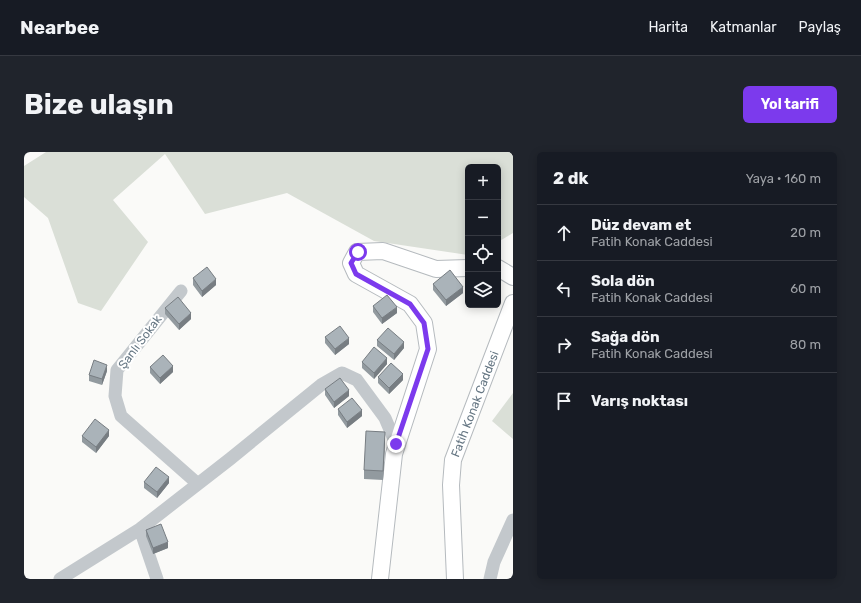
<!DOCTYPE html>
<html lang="tr">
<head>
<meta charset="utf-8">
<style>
	:root { --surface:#171b24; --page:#20242c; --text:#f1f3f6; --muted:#9ea1a6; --line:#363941; --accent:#7c3aed }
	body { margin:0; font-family:Rubik,sans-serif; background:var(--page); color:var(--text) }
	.controls { position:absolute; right:12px; top:12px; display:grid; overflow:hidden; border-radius:6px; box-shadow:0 2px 10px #0003 }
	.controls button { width:36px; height:36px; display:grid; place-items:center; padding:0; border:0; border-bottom:1px solid var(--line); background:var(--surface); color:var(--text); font:20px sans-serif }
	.stop { position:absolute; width:12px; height:12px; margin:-9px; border:3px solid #7c3aed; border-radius:50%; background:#fff }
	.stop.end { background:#7c3aed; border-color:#fff; box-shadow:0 1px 4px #0008 }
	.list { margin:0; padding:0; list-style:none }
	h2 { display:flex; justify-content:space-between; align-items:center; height:52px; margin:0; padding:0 16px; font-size:17px }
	h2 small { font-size:13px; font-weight:400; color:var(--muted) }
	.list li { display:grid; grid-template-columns:26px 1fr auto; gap:12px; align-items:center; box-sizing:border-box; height:56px; padding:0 16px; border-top:1px solid var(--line) }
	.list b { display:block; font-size:15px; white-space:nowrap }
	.list p { margin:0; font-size:13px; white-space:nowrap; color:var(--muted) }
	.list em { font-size:13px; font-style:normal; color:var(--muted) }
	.icon { flex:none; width:22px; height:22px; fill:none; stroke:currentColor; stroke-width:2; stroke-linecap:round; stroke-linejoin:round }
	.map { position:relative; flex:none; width:489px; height:427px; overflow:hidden; border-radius:6px }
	header { display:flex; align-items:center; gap:24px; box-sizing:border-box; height:56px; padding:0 20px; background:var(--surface); border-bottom:1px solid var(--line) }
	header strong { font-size:19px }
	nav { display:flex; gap:22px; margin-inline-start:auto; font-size:14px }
	.intro { display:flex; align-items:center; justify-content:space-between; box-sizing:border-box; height:96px; padding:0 24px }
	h1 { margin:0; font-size:28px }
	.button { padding:10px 18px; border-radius:6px; background:var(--accent); color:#fff; font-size:14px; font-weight:700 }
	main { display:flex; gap:24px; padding:0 24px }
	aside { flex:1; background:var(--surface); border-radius:6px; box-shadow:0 2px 10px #0003 }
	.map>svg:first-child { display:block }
	.green { fill:#dadfd7 }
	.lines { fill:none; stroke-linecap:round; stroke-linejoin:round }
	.major-casing { stroke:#b5babe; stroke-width:18 }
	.minor { stroke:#c3c8cc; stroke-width:13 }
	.major { stroke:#fff; stroke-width:16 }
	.wall { fill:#929a9f }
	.shaded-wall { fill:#777d82 }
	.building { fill:#aab3b9; stroke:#777d82 }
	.route { stroke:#7c3aed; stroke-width:5 }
	.labels { text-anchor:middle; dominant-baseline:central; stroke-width:4; stroke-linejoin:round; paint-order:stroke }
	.street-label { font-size:12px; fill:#657683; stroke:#fff }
</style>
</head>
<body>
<header>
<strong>Nearbee</strong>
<nav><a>Harita</a><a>Katmanlar</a><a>Paylaş</a></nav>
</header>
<div class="intro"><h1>Bize ulaşın</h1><a class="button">Yol tarifi</a></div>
<main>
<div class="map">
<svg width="489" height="427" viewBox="0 0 489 427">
	<rect width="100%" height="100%" fill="#fafaf8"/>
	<path class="green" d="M22 0H489V81L474 90V15H444V103L350 89 263 41 181 62 141 2 89 48 124 90 77 159 54 151 24 66 0 45V14Z
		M489 241V287L468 269Z"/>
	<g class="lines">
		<defs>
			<path id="major" d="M474 116 489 125
				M356 427 370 302 404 197 400 171 386 152 332 122 327 111 333 100 359 99 412 117 444 116
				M431 427 427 333 429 308 489 151"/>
		</defs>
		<use href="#major" class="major-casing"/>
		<path class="minor" d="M157 139 93 218 91 244 97 264 174 332
			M116 377 133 427
			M36 427 116 377 206 307 297 233 318 221 333 228 361 266 372 292
			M466 427 470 410 489 368"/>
		<use href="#major" class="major"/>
	</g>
	<path class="wall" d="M169 126 192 133 178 145 169 133Z
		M409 132 439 141 422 154 409 138Z
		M349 154 373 161 358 172 349 160Z
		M141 156 167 167 155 178 141 162Z
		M301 185 325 192 311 203 301 191Z
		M353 188 380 196 370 208 353 194Z
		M338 210 363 212 350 227 338 216Z
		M126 215 149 220 136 232 126 221Z
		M83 219 78 233 65 229V223Z
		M354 225 379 228 365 242 354 231Z
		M301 237 325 244 310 256 301 243Z
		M314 257 338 264 323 276 314 263Z
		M58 284H85L72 301 58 290Z
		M361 289 359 328 340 327V318Z
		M120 330 145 331 133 346 120 336Z
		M122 378 144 396 129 402 122 384Z"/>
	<path class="shaded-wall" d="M192 127V133L178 145V139Z
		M439 135V141L422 154V148Z
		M373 155V161L358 172V166Z
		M167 161V167L155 178V172Z
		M325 186V192L311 203V197Z
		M380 190V196L370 208V202Z
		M363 206V212L350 227V221Z
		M83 213V219L78 233V227Z
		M149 214V220L136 232V226Z
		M379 222V228L365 242V236Z
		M325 238V244L310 256V250Z
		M338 258V264L323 276V270Z
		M85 278V284L72 301V295Z
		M361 280V289L359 328V319Z
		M145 325V331L133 346V340Z
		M144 390V396L129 402V396Z"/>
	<path class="building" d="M183 115 192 127 178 139 169 126Z
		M426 118 439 135 422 148 409 132Z
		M363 143 373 155 358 166 349 154Z
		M154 145 167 161 155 172 141 156Z
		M316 174 325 186 311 197 301 185Z
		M364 176 380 190 370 202 353 188Z
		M350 195 363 206 350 221 338 210Z
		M139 203 149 214 136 226 126 215Z
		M70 208 83 213 78 227 65 223Z
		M367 211 379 222 365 236 354 225Z
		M316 226 325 238 310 250 301 237Z
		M328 246 338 258 323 270 314 257Z
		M71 267 85 278 72 295 58 284Z
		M342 279 361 280 359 319 340 318Z
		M132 315 145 325 133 340 120 330Z
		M137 372 144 390 129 396 122 378Z"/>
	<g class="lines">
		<path class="route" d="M334 100 327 111 332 122 386 152 400 171 404 197 372 292"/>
	</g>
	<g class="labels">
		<g class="street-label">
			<text transform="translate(116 190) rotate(-53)">Şanlı Sokak</text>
			<text transform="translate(451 252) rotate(-69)">Fatih Konak Caddesi</text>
		</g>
	</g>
</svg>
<div class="controls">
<button>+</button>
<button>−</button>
<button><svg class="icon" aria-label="locate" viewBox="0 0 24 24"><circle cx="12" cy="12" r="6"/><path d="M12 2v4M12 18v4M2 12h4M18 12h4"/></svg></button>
<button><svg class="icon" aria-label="layers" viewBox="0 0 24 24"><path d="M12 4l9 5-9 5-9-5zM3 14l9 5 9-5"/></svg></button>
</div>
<div class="stop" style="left:334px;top:100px"></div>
<div class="stop end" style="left:372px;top:292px"></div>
</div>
<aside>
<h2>2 dk<small>Yaya · 160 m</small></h2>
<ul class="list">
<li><svg class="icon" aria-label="ahead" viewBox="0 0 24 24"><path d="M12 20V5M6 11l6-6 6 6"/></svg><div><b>Düz devam et</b><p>Fatih Konak Caddesi</p></div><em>20 m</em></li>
<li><svg class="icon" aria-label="left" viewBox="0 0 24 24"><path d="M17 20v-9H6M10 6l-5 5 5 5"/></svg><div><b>Sola dön</b><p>Fatih Konak Caddesi</p></div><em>60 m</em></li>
<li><svg class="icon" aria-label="right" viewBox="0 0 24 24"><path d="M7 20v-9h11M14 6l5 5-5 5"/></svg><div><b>Sağa dön</b><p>Fatih Konak Caddesi</p></div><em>80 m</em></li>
<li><svg class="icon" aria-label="arrive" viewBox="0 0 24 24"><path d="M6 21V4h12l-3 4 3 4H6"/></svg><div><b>Varış noktası</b></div></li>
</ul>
</aside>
</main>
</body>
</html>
